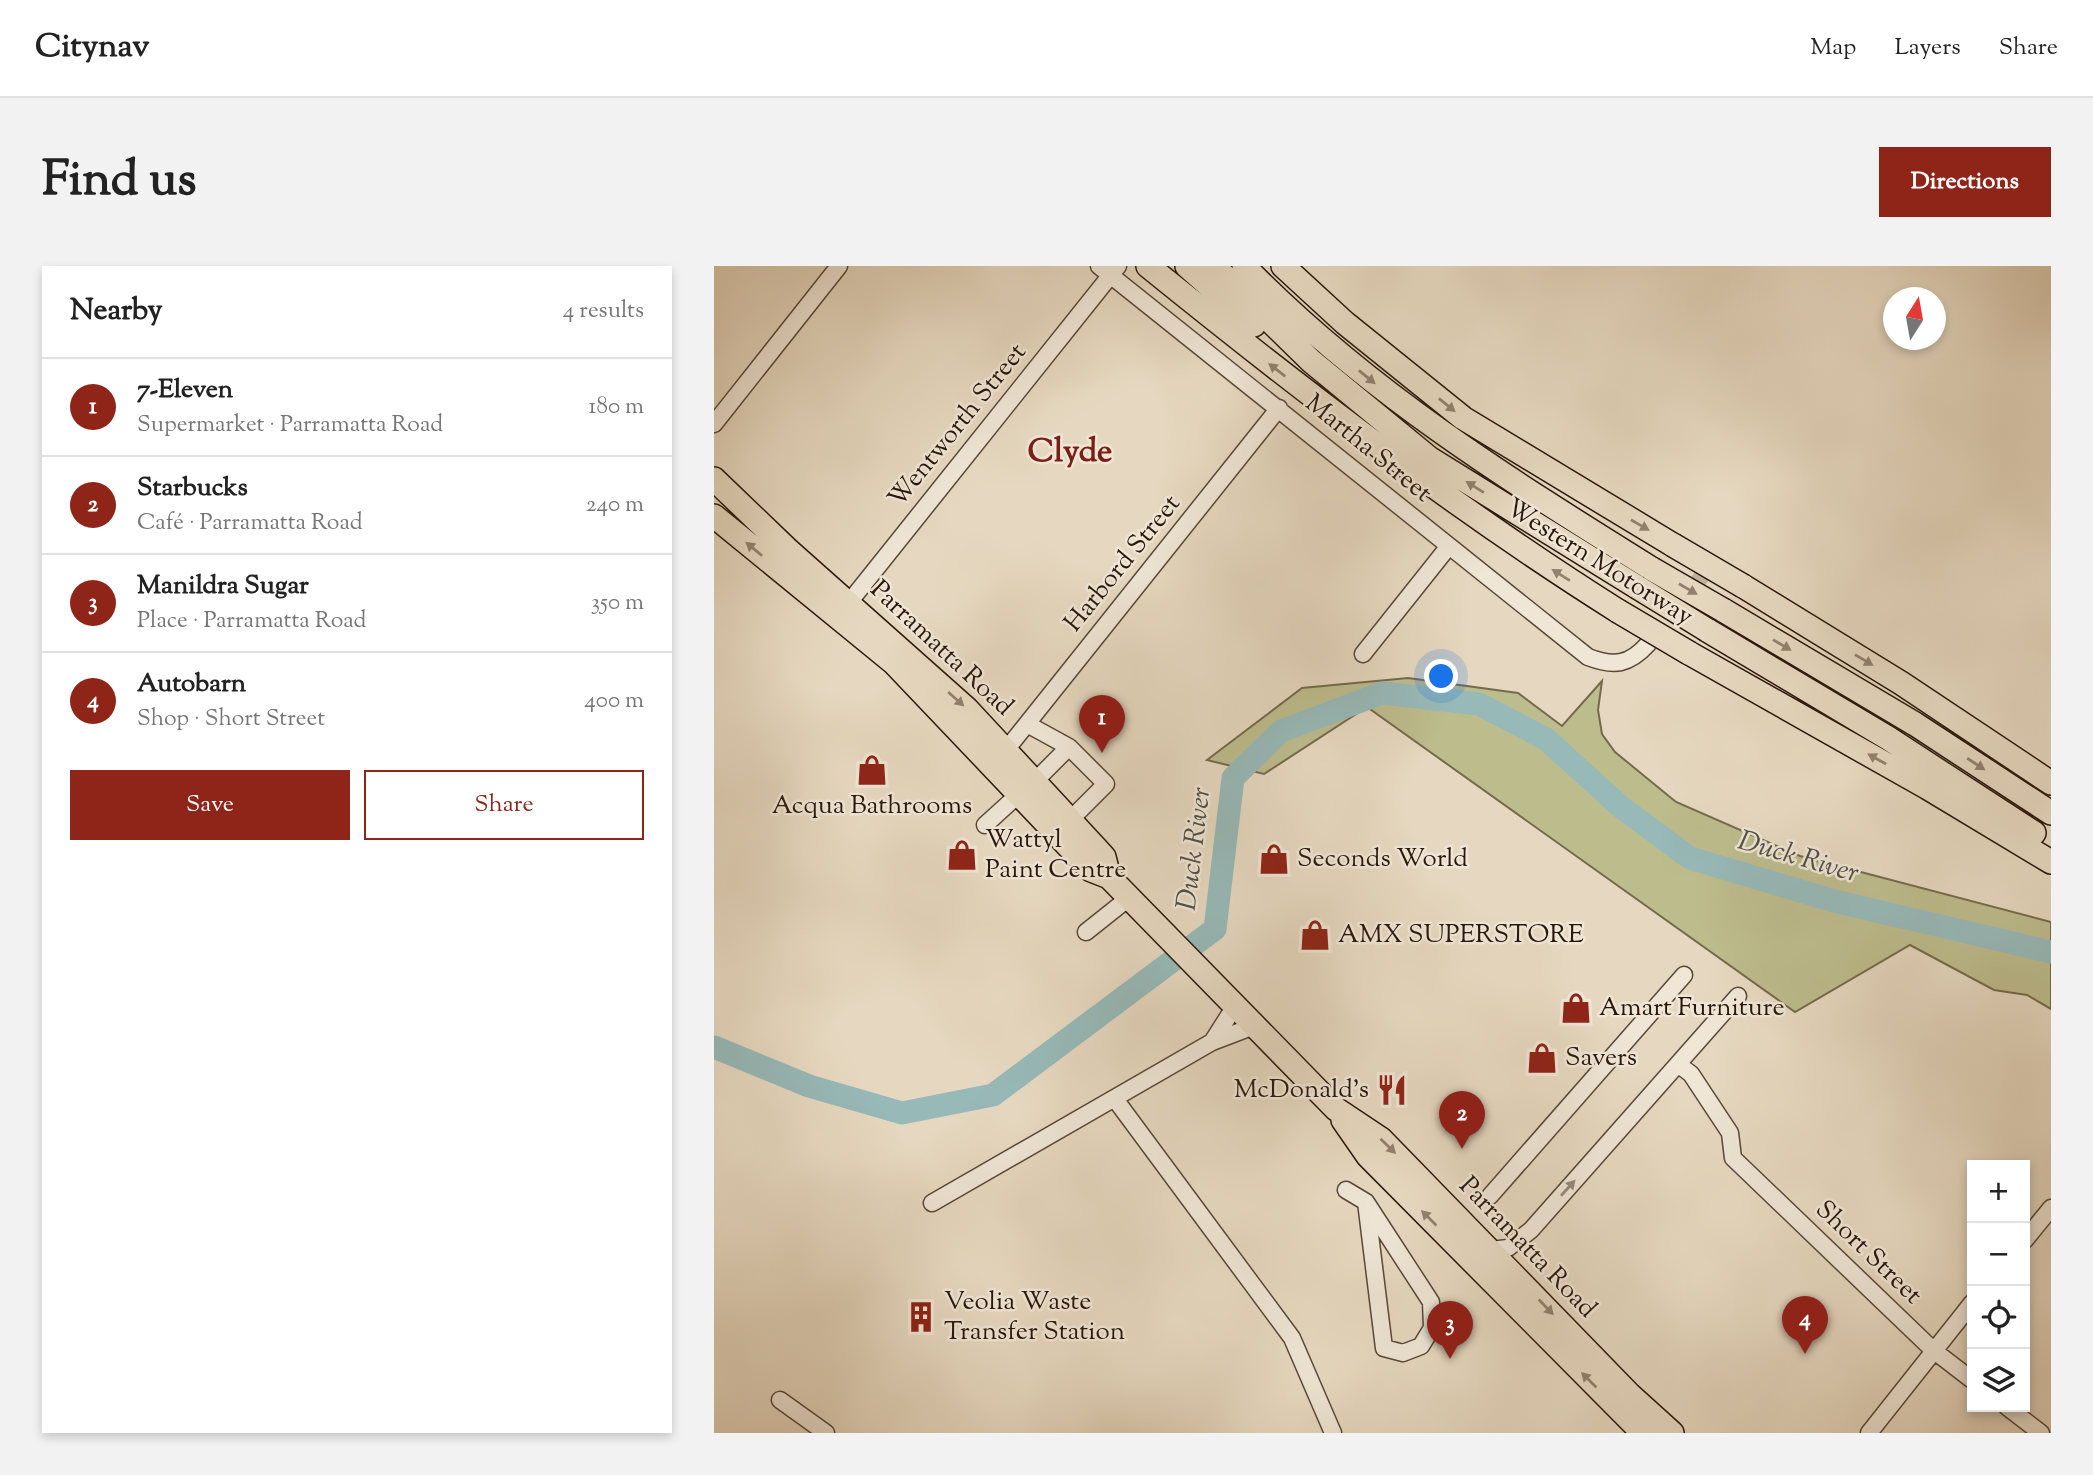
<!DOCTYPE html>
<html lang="en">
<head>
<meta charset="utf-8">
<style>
	:root { --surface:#fff; --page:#f2f2f2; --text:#222; --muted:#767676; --line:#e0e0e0; --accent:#8f2418 }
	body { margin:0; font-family:"Sorts Mill Goudy",serif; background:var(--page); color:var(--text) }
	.controls { position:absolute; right:21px; bottom:21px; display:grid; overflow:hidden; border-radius:0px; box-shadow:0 4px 10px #0003 }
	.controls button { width:63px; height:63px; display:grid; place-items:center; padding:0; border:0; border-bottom:2px solid var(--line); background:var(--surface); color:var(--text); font:35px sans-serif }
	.compass { position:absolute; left:1169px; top:21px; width:63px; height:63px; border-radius:50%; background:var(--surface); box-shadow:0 4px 10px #0003; rotate:11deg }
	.you { position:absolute; left:728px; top:411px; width:24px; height:24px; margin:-18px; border:5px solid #fff; border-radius:50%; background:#1a73e8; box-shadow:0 0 0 10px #1a73e833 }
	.badge { display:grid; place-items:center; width:46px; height:46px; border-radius:50%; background:var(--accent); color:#fff; font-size:23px; font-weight:700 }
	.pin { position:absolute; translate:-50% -58px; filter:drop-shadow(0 2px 4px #0008) }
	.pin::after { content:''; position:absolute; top:37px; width:24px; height:21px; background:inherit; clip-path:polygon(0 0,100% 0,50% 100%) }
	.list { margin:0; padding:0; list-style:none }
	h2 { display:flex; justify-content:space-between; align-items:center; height:91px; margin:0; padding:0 28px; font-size:30px }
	h2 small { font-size:23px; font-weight:400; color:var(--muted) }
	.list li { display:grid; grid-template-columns:46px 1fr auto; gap:21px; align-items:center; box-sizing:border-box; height:98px; padding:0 28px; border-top:2px solid var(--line) }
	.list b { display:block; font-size:26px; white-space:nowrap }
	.list p { margin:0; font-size:23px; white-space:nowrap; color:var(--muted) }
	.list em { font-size:23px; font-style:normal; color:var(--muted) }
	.actions { display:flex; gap:14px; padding:21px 28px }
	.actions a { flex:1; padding:16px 0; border:2px solid var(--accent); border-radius:0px; text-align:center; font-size:24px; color:var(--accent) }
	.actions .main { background:var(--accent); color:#fff }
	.icon { flex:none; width:38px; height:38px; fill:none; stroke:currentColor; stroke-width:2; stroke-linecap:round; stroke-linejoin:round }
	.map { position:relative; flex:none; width:1337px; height:1167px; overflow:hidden; border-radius:0px }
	header { display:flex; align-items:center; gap:42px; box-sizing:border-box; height:98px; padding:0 35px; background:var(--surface); border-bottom:2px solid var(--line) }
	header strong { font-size:33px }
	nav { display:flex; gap:38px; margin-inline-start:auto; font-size:24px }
	.intro { display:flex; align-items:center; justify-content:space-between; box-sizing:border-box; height:168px; padding:0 42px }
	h1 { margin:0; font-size:49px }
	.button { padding:18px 32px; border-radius:0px; background:var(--accent); color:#fff; font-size:24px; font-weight:700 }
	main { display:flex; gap:42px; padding:0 42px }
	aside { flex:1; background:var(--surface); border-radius:0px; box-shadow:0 4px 10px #0003 }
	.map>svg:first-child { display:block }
	.green { fill:#bdbc8d; stroke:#746a4c; stroke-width:2 }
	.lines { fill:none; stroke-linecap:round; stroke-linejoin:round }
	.river { stroke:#97b9b8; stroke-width:23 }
	.minor-tunnel { stroke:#c0b19c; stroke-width:16; stroke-dasharray:16 8; stroke-linecap:butt }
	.minor-casing { stroke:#594738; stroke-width:19 }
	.highway-casing { stroke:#2a170b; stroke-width:26 }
	.minor { stroke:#efe6d6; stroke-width:16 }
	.highway { stroke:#e6d8c0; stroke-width:23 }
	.highway-bridge-casing { stroke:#2a170b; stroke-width:26; stroke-linecap:butt }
	.highway-bridge { stroke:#e6d8c0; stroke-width:23 }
	.oneway { fill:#91816f }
	.oneway2 { fill:#96897b }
	.labels { text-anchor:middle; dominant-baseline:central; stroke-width:5; stroke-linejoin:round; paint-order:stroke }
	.street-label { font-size:26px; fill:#2a170b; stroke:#efe6d6 }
	.poi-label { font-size:26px; fill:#2a170b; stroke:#efe6d6; text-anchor:start }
	.water-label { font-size:28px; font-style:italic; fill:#505048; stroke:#efe6d6 }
	.district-label { font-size:33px; font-weight:bold; fill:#7a1f14; stroke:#efe6d6 }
</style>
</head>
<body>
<header>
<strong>Citynav</strong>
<nav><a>Map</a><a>Layers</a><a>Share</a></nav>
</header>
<div class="intro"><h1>Find us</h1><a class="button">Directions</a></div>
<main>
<aside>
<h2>Nearby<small>4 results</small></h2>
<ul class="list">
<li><span class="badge">1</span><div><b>7-Eleven</b><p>Supermarket · Parramatta Road</p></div><em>180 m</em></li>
<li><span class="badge">2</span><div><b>Starbucks</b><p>Café · Parramatta Road</p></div><em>240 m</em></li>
<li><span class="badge">3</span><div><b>Manildra Sugar</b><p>Place · Parramatta Road</p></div><em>350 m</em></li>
<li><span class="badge">4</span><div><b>Autobarn</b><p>Shop · Short Street</p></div><em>400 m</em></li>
</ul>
<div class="actions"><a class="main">Save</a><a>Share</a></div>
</aside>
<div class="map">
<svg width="1337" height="1167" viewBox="0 0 1337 1167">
	<rect width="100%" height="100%" fill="#e6d8c0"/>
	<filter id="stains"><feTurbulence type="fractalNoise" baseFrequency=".00286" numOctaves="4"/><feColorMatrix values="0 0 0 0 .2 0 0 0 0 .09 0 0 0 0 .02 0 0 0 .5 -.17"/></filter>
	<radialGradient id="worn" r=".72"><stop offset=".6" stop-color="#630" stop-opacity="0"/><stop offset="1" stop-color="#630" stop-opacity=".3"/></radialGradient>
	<path class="green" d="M694 412 804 427 848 460 888 415 884 444 888 468 901 486 962 536 1086 590 1337 656V743L1313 729 1280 724 1196 679 1081 746 653 441 550 508 493 494 588 422Z"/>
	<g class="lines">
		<path class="river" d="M0 781 95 820 188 847 279 829 501 663 519 512 567 465 668 427 765 438 832 473 907 541 976 592 1120 635 1337 686"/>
		<path class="minor-tunnel" d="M938 373 1000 295"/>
		<defs>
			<path id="minor" d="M385 0 874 391C900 401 915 399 934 378
				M0 158 125 0
				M129 344 404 0
				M649 388 735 280
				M313 458 355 481 321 515
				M355 481 392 518 357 553
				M292 484 565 142
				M271 559 304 529
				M372 666 416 631
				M498 776 521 740
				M965 799 977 808 1016 867 1019 892 1219 1084 1258 1114
				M401 833 578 1072 619 1167
				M632 924 652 936 717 1036 718 1062 707 1080 689 1087 670 1082 652 936
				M776 930 970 709
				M218 937 498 776 540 760
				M1311 974 1337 942
				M777 984 794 982 817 964 1024 730
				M66 1134 112 1167
				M1293 1141 1327 1167
				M1155 1167 1258 1037"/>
			<path id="highway" d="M434 0C586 123 739 241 904 345
				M473 0 540 59
				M500 0 597 95 715 192 923 321
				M530 0C651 124 792 212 938 303
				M569 0 631 57 749 152 959 279
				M0 213 73 283 253 443 380 580 390 591 395 611
				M0 250 180 397 377 604 395 611 622 843 667 873 916 1129 958 1167
				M1029 320 1187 417 1337 517
				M1009 344 1201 458 1337 547
				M993 364 1174 472 1320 567
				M975 387 1214 522 1337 596
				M629 854 654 890 929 1167"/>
		</defs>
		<use href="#minor" class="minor-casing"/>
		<use href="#highway" class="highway-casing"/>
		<use href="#minor" class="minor"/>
		<use href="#highway" class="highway"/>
		<defs>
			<path id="highway-bridge" d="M959 279 1029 320
				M938 303 1009 344
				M923 321 993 364
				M904 345 975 387"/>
		</defs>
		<use href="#highway-bridge" class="highway-bridge-casing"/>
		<use href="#highway-bridge" class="highway-bridge"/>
	</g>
	<defs><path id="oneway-solid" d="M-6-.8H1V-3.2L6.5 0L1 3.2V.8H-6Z" transform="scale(1.75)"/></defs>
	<g class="oneway">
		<use href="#oneway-solid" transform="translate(563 104) rotate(-142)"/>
		<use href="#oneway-solid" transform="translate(653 111) rotate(39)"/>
		<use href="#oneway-solid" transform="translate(733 139) rotate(39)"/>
		<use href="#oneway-solid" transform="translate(761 221) rotate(-148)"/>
		<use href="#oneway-solid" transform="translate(926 259) rotate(30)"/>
		<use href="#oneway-solid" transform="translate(40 283) rotate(-140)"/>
		<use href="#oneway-solid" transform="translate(847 309) rotate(-148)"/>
		<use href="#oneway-solid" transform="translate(974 323) rotate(30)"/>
		<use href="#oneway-solid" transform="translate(1068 379) rotate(31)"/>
		<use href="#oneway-solid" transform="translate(1150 394) rotate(31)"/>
		<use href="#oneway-solid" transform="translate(242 433) rotate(42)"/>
		<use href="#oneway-solid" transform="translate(1163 493) rotate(-151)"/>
		<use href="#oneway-solid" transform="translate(1262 498) rotate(33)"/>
		<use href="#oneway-solid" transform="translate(674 880) rotate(44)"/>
		<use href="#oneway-solid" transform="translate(715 952) rotate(-135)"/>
		<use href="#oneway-solid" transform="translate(832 1041) rotate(46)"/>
		<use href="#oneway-solid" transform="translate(875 1114) rotate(-135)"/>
	</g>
	<use class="oneway2" href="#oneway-solid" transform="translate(854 922) rotate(-48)"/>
	<defs>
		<symbol id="shop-bare" viewBox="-9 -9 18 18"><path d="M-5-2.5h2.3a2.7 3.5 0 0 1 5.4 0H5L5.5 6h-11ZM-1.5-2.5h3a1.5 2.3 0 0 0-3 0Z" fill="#8f2418" stroke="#efe6d6" stroke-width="2.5" paint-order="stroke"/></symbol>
		<symbol id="restaurant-bare" viewBox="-9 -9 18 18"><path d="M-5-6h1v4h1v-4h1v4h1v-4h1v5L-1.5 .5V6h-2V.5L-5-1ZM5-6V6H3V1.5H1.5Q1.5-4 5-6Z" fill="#8f2418" stroke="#efe6d6" stroke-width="2.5" paint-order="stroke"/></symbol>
		<symbol id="building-bare" viewBox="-9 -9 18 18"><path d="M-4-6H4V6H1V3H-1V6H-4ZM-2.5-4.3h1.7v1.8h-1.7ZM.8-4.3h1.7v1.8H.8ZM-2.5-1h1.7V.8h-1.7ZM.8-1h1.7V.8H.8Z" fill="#8f2418" stroke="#efe6d6" stroke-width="2.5" paint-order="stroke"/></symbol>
	</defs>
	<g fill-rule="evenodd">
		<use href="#shop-bare" x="136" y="482" width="44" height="44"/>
		<use href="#shop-bare" x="226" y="567" width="44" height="44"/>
		<use href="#shop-bare" x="538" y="571" width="44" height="44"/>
		<use href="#shop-bare" x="579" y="647" width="44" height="44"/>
		<use href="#shop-bare" x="840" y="720" width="44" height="44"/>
		<use href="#shop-bare" x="806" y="770" width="44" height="44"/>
		<use href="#restaurant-bare" x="656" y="802" width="44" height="44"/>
		<use href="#building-bare" x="185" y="1029" width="44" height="44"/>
	</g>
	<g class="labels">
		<g class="street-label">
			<text transform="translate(244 160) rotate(-51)">Wentworth Street</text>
			<text transform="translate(654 183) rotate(39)">Martha Street</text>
			<text transform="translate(885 297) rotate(32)">Western Motorway</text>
			<text transform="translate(409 298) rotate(-51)">Harbord Street</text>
			<text transform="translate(227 383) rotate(43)">Parramatta Road</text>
			<text transform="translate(813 982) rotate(46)">Parramatta Road</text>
			<text transform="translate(1154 987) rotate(44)">Short Street</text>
		</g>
		<g class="poi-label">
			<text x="158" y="540" text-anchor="middle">Acqua Bathrooms</text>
			<text x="271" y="574">Wattyl<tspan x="271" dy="30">Paint Centre</tspan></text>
			<text x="583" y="593">Seconds World</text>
			<text x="624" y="669">AMX SUPERSTORE</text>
			<text x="885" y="742">Amart Furniture</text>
			<text x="851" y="792">Savers</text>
			<text x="655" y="824" text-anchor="end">McDonald's</text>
			<text x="230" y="1036">Veolia Waste<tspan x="230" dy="30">Transfer Station</tspan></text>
		</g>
		<g class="water-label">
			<text transform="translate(481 583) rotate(-83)">Duck River</text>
			<text transform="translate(1084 592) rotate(16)">Duck River</text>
		</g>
		<g class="district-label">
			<text x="356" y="187">Clyde</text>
		</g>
	</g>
	<rect width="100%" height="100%" filter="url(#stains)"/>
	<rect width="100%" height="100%" fill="url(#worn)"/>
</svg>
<div class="controls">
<button>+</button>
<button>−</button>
<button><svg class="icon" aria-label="locate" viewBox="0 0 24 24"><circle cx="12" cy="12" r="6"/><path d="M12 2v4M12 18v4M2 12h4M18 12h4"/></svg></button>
<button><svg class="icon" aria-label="layers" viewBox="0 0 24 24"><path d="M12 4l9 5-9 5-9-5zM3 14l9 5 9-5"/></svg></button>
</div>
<svg class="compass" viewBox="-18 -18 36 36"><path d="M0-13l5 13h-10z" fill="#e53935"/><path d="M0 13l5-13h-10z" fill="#767676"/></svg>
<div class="you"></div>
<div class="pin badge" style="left:388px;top:487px">1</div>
<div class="pin badge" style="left:748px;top:883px">2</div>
<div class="pin badge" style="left:736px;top:1093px">3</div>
<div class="pin badge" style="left:1091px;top:1088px">4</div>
</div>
</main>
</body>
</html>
